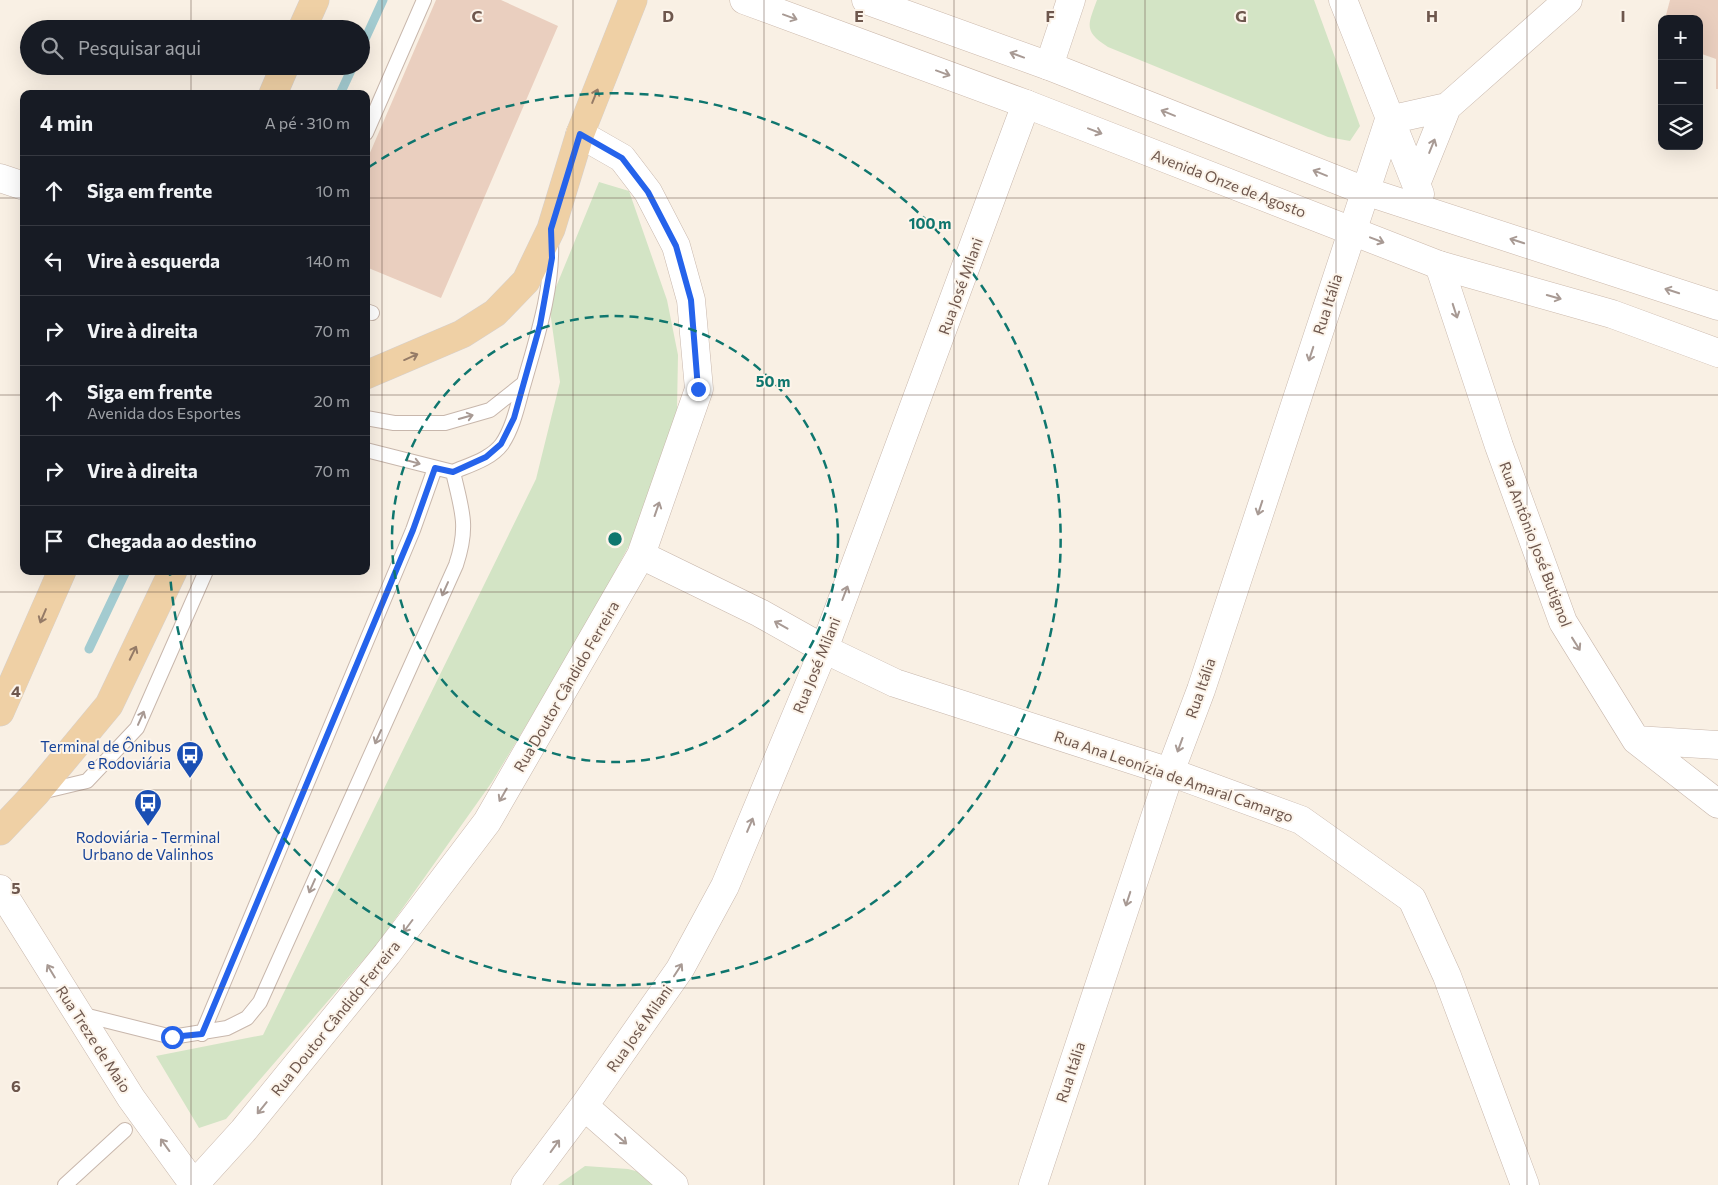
<!DOCTYPE html>
<html lang="pt">
<head>
<meta charset="utf-8">
<style>
	:root { --surface:#171b24; --page:#242831; --text:#f1f3f6; --muted:#9ea1a6; --line:#363941 }
	body { margin:0; font-family:Commissioner,sans-serif; background:var(--page); color:var(--text) }
	.controls { position:absolute; right:15px; top:15px; display:grid; overflow:hidden; border-radius:10px; box-shadow:0 5px 20px #0002 }
	.controls button { width:45px; height:45px; display:grid; place-items:center; padding:0; border:0; border-bottom:1px solid var(--line); background:var(--surface); color:var(--text); font:25px sans-serif }
	.stop { position:absolute; width:15px; height:15px; margin:-11px; border:4px solid #2563eb; border-radius:50%; background:#fff }
	.stop.end { background:#2563eb; border-color:#fff; box-shadow:0 1px 5px #0008 }
	.list { margin:0; padding:0; list-style:none }
	h2 { display:flex; justify-content:space-between; align-items:center; height:65px; margin:0; padding:0 20px; font-size:21px }
	h2 small { font-size:16px; font-weight:400; color:var(--muted) }
	.list li { display:grid; grid-template-columns:32px 1fr auto; gap:15px; align-items:center; box-sizing:border-box; height:70px; padding:0 20px; border-top:1px solid var(--line) }
	.list b { display:block; font-size:19px; white-space:nowrap }
	.list p { margin:0; font-size:16px; white-space:nowrap; color:var(--muted) }
	.list em { font-size:16px; font-style:normal; color:var(--muted) }
	.icon { flex:none; width:28px; height:28px; fill:none; stroke:currentColor; stroke-width:2; stroke-linecap:round; stroke-linejoin:round }
	.map { position:relative; flex:none; width:1718px; height:1185px; overflow:hidden }
	.search { position:absolute; background:var(--surface); box-shadow:0 5px 20px #0002; left:20px; top:20px; width:350px; height:55px; display:flex; align-items:center; gap:12px; box-sizing:border-box; padding:0 18px; border-radius:28px; color:var(--muted); font-size:19px }
	.panel { position:absolute; background:var(--surface); box-shadow:0 5px 20px #0002; left:20px; top:90px; width:350px; height:485px; border-radius:10px }
	.map>svg:first-child { display:block }
	.green { fill:#d3e4c5 }
	.lines { fill:none; stroke-linecap:round; stroke-linejoin:round }
	.stream { stroke:#a3cbd0; stroke-width:9 }
	.building { fill:#eacfbf }
	.service-casing { stroke:#c8b7ac; stroke-width:16 }
	.minor-casing { stroke:#c8b7ac; stroke-width:29 }
	.secondary-casing { stroke:#cbb8ab; stroke-width:29 }
	.primary-casing { stroke:#d6d0cd; stroke-width:29 }
	.service { stroke:#fff; stroke-width:14 }
	.minor { stroke:#fff; stroke-width:28 }
	.secondary { stroke:#fff; stroke-width:28 }
	.primary { stroke:#efd0a5; stroke-width:28 }
	.oneway { stroke:#a89a94 }
	.oneway2 { stroke:#957b67 }
	.route { stroke:#2563eb; stroke-width:6 }
	.grid { fill:none; stroke:#6e574d; stroke-width:1; stroke-opacity:0.55 }
	.ring { fill:none; stroke:#0f766e; stroke-width:2.5; stroke-dasharray:9 6 }
	.labels { text-anchor:middle; dominant-baseline:central; stroke-width:4; stroke-linejoin:round; paint-order:stroke }
	.street-label { font-size:15px; fill:#6e574d; stroke:#fcf4ea }
	.transit-label { font-size:15px; fill:#164399; stroke:#fcf4ea; text-anchor:end }
	.grid-label { font-size:16px; text-anchor:middle; font-weight:bold; fill:#6e574d; stroke:#fcf4ea; stroke-width:4; stroke-linejoin:round; paint-order:stroke }
	.centre { fill:#0f766e; stroke:#fcf4ea; stroke-width:2.5 }
	.ring-label { font-size:15px; text-anchor:middle; font-weight:bold; fill:#0f766e; stroke:#fcf4ea; stroke-width:4; stroke-linejoin:round; paint-order:stroke }
</style>
</head>
<body>
<div class="map">
<svg width="1718" height="1185" viewBox="0 0 1718 1185">
	<rect width="100%" height="100%" fill="#f9f0e4"/>
	<path class="green" d="M1097 0H1314L1360 126 1350 141 1328 137 1108 47C1083 31 1088 25 1097 0Z
		M599 182 629 191 667 300 678 355 677 409 642 521 586 626 492 782 378 943 226 1119 199 1128 156 1056 263 1035 536 479 560 382 549 304Z
		M585 1166 628 1169 655 1176 660 1185H558Z"/>
	<g class="lines">
		<path class="stream" d="M361 48 383 0
			M340 94 353 66
			M89 649 126 571"/>
	</g>
	<path class="building" d="M436 0H501L558 26 441 298 366 267V162Z
		M1670 0H1718V89H1716V59L1699 53V19H1665Z"/>
	<g class="lines">
		<defs>
			<path id="service" d="M366 133 424 0
				M366 311 372 313
				M366 418 394 423H445L490 410 524 383
				M453 472C469 465 491 459 502 444 514 426 518 403 524 383 537 337 553 289 551 241
				M41 792 87 781 137 728 206 571
				M80 1014 172 1037 227 1028 247 1018 260 1002 456 565C469 526 462 511 453 472L366 450
				M202 1034 413 530 435 468
				M65 1185 125 1130"/>
			<path id="minor" d="M1343 0 1420 194
				M1049 66 1071 0
				M1389 120 1447 107
				M0 178 24 186
				M1416 184 1447 107 1568 0
				M1439 265 1499 446 1563 622 1636 740 1718 804
				M641 555 760 613 824 649 895 683 1170 772 1301 820 1363 864 1412 899 1447 976 1525 1185
				M1636 740 1718 745
				M0 889 131 1098 194 1185
				M584 1106 674 1185
				M194 1185 243 1131 387 954 487 822 641 555 699 389 691 300 676 246 648 192 622 158 580 134
				M525 1185 584 1106 680 969 725 886 824 649 1026 104
				M1033 1185 1170 772 1201 690 1389 120"/>
			<path id="secondary" d="M744 0 1026 104 1439 265 1612 314 1718 353
				M866 0 1049 66 1365 191 1718 306"/>
			<path id="primary" d="M302 29 315 0
				M273 94 285 66
				M366 375 462 334 495 313 526 281 551 229 580 134 633 0
				M0 712 62 571
				M0 831 36 793 109 705 173 571"/>
		</defs>
		<use href="#service" class="service-casing"/>
		<use href="#minor" class="minor-casing"/>
		<use href="#secondary" class="secondary-casing"/>
		<use href="#primary" class="primary-casing"/>
		<use href="#service" class="service"/>
		<use href="#minor" class="minor"/>
		<use href="#secondary" class="secondary"/>
		<use href="#primary" class="primary"/>
	</g>
	<defs><path id="oneway-shaft" d="M-6 0H5M1.5-3L5.5 0L1.5 3" fill="none" stroke-width="1.6" stroke-linecap="round" stroke-linejoin="round" transform="scale(1.25)"/></defs>
	<g class="oneway">
		<use href="#oneway-shaft" transform="translate(790 17) rotate(20)"/>
		<use href="#oneway-shaft" transform="translate(1017 55) rotate(-160)"/>
		<use href="#oneway-shaft" transform="translate(943 73) rotate(20)"/>
		<use href="#oneway-shaft" transform="translate(1168 113) rotate(-158)"/>
		<use href="#oneway-shaft" transform="translate(1095 131) rotate(21)"/>
		<use href="#oneway-shaft" transform="translate(1432 146) rotate(-68)"/>
		<use href="#oneway-shaft" transform="translate(1320 173) rotate(-158)"/>
		<use href="#oneway-shaft" transform="translate(1377 240) rotate(21)"/>
		<use href="#oneway-shaft" transform="translate(1517 241) rotate(-162)"/>
		<use href="#oneway-shaft" transform="translate(1672 291) rotate(-162)"/>
		<use href="#oneway-shaft" transform="translate(1554 297) rotate(16)"/>
		<use href="#oneway-shaft" transform="translate(1455 311) rotate(72)"/>
		<use href="#oneway-shaft" transform="translate(1311 354) rotate(108)"/>
		<use href="#oneway-shaft" transform="translate(466 417) rotate(-16)"/>
		<use href="#oneway-shaft" transform="translate(413 462) rotate(15)"/>
		<use href="#oneway-shaft" transform="translate(1260 508) rotate(108)"/>
		<use href="#oneway-shaft" transform="translate(657 509) rotate(-71)"/>
		<use href="#oneway-shaft" transform="translate(445 589) rotate(114)"/>
		<use href="#oneway-shaft" transform="translate(845 593) rotate(-69)"/>
		<use href="#oneway-shaft" transform="translate(781 625) rotate(-151)"/>
		<use href="#oneway-shaft" transform="translate(1576 644) rotate(58)"/>
		<use href="#oneway-shaft" transform="translate(141 718) rotate(-66)"/>
		<use href="#oneway-shaft" transform="translate(378 737) rotate(114)"/>
		<use href="#oneway-shaft" transform="translate(1180 745) rotate(110)"/>
		<use href="#oneway-shaft" transform="translate(503 795) rotate(120)"/>
		<use href="#oneway-shaft" transform="translate(750 825) rotate(-67)"/>
		<use href="#oneway-shaft" transform="translate(312 886) rotate(114)"/>
		<use href="#oneway-shaft" transform="translate(1128 899) rotate(108)"/>
		<use href="#oneway-shaft" transform="translate(408 926) rotate(127)"/>
		<use href="#oneway-shaft" transform="translate(678 970) rotate(-57)"/>
		<use href="#oneway-shaft" transform="translate(51 971) rotate(-121)"/>
		<use href="#oneway-shaft" transform="translate(262 1108) rotate(129)"/>
		<use href="#oneway-shaft" transform="translate(621 1139) rotate(41)"/>
		<use href="#oneway-shaft" transform="translate(165 1145) rotate(-126)"/>
		<use href="#oneway-shaft" transform="translate(555 1146) rotate(-54)"/>
	</g>
	<g class="oneway2">
		<use href="#oneway-shaft" transform="translate(595 96) rotate(-68)"/>
		<use href="#oneway-shaft" transform="translate(411 357) rotate(-24)"/>
		<use href="#oneway-shaft" transform="translate(43 616) rotate(113)"/>
		<use href="#oneway-shaft" transform="translate(133 653) rotate(-64)"/>
	</g>
	<g class="lines">
		<path class="route" d="M172 1037 202 1034 413 530 435 468 453 472 486 457 501 444 514 418 540 325 552 258 551 229 580 134 622 158 648 192 676 246 691 300 698 389"/>
	</g>
	<path class="grid" d="M191 0V29M382 0V1185M573 0V1185M764 0V1185M954 0V1185M1145 0V1185M1336 0V1185M1527 0V1185M191 66V94M0 198H24M366 198H1718M0 395H24M366 395H1718M191 571V1185M0 592H1718M0 790H1718M0 988H1718"/>
	<g class="ring">
		<circle cx="615" cy="539" r="223"/>
		<path d="M369 167A446 446 0 1 1 170 574"/>
	</g>
	<defs>
		<symbol id="bus-pin" viewBox="-11 -11 22 30"><path d="M0 17L-7.5 6A9.5 9.5 0 1 1 7.5 6Z" fill="#1a4fb4" stroke="#fcf4ea"/><path d="M-5-6H5V4H4V6H2V4H-2V6H-4V4H-5ZM-3.5-4V0h7V-4ZM-3.5 1.2v1.5H-2V1.2ZM2 1.2v1.5H3.5V1.2Z" fill="#fff"/></symbol>
	</defs>
	<g fill-rule="evenodd">
		<use href="#bus-pin" x="174" y="739" width="32" height="43"/>
		<use href="#bus-pin" x="132" y="787" width="32" height="43"/>
	</g>
	<g class="labels">
		<g class="street-label">
			<text transform="translate(1229 183) rotate(21)">Avenida Onze de Agosto</text>
			<text transform="translate(960 286) rotate(-70)">Rua José Milani</text>
			<text transform="translate(1327 304) rotate(-72)">Rua Itália</text>
			<text transform="translate(1536 544) rotate(69)">Rua Antônio José Butignol</text>
			<text transform="translate(816 665) rotate(-68)">Rua José Milani</text>
			<text transform="translate(566 686) rotate(-60)">Rua Doutor Cândido Ferreira</text>
			<text transform="translate(1200 688) rotate(-71)">Rua Itália</text>
			<text transform="translate(1174 776) rotate(19)">Rua Ana Leonízia de Amaral Camargo</text>
			<text transform="translate(335 1018) rotate(-51)">Rua Doutor Cândido Ferreira</text>
			<text transform="translate(639 1028) rotate(-55)">Rua José Milani</text>
			<text transform="translate(94 1039) rotate(57)">Rua Treze de Maio</text>
			<text transform="translate(1070 1072) rotate(-72)">Rua Itália</text>
		</g>
		<g class="transit-label">
			<text x="171" y="746">Terminal de Ônibus<tspan x="171" dy="17">e Rodoviária</tspan></text>
			<text x="148" y="837" text-anchor="middle">Rodoviária - Terminal<tspan x="148" dy="17">Urbano de Valinhos</tspan></text>
		</g>
	</g>
	<g class="grid-label">
		<text x="477" y="22">C</text>
		<text x="668" y="22">D</text>
		<text x="859" y="22">E</text>
		<text x="1050" y="22">F</text>
		<text x="1241" y="22">G</text>
		<text x="1432" y="22">H</text>
		<text x="1623" y="22">I</text>
		<text x="16" y="697">4</text>
		<text x="16" y="894">5</text>
		<text x="16" y="1092">6</text>
	</g>
	<circle cx="615" cy="539" r="8" class="centre"/>
	<g class="ring-label">
		<text x="930" y="229">100 m</text>
		<text x="773" y="387">50 m</text>
	</g>
</svg>
<div class="controls">
<button>+</button>
<button>−</button>
<button><svg class="icon" aria-label="layers" viewBox="0 0 24 24"><path d="M12 4l9 5-9 5-9-5zM3 14l9 5 9-5"/></svg></button>
</div>
<div class="stop" style="left:172px;top:1037px"></div>
<div class="stop end" style="left:698px;top:389px"></div>
<div class="search"><svg class="icon" aria-label="search" viewBox="0 0 24 24"><circle cx="10" cy="10" r="6"/><path d="M15 15l6 6"/></svg>Pesquisar aqui</div>
<section class="panel">
<h2>4 min<small>A pé · 310 m</small></h2>
<ul class="list">
<li><svg class="icon" aria-label="ahead" viewBox="0 0 24 24"><path d="M12 20V5M6 11l6-6 6 6"/></svg><div><b>Siga em frente</b></div><em>10 m</em></li>
<li><svg class="icon" aria-label="left" viewBox="0 0 24 24"><path d="M17 20v-9H6M10 6l-5 5 5 5"/></svg><div><b>Vire à esquerda</b></div><em>140 m</em></li>
<li><svg class="icon" aria-label="right" viewBox="0 0 24 24"><path d="M7 20v-9h11M14 6l5 5-5 5"/></svg><div><b>Vire à direita</b></div><em>70 m</em></li>
<li><svg class="icon" aria-label="ahead" viewBox="0 0 24 24"><path d="M12 20V5M6 11l6-6 6 6"/></svg><div><b>Siga em frente</b><p>Avenida dos Esportes</p></div><em>20 m</em></li>
<li><svg class="icon" aria-label="right" viewBox="0 0 24 24"><path d="M7 20v-9h11M14 6l5 5-5 5"/></svg><div><b>Vire à direita</b></div><em>70 m</em></li>
<li><svg class="icon" aria-label="arrive" viewBox="0 0 24 24"><path d="M6 21V4h12l-3 4 3 4H6"/></svg><div><b>Chegada ao destino</b></div></li>
</ul>
</section>
</div>
</body>
</html>
